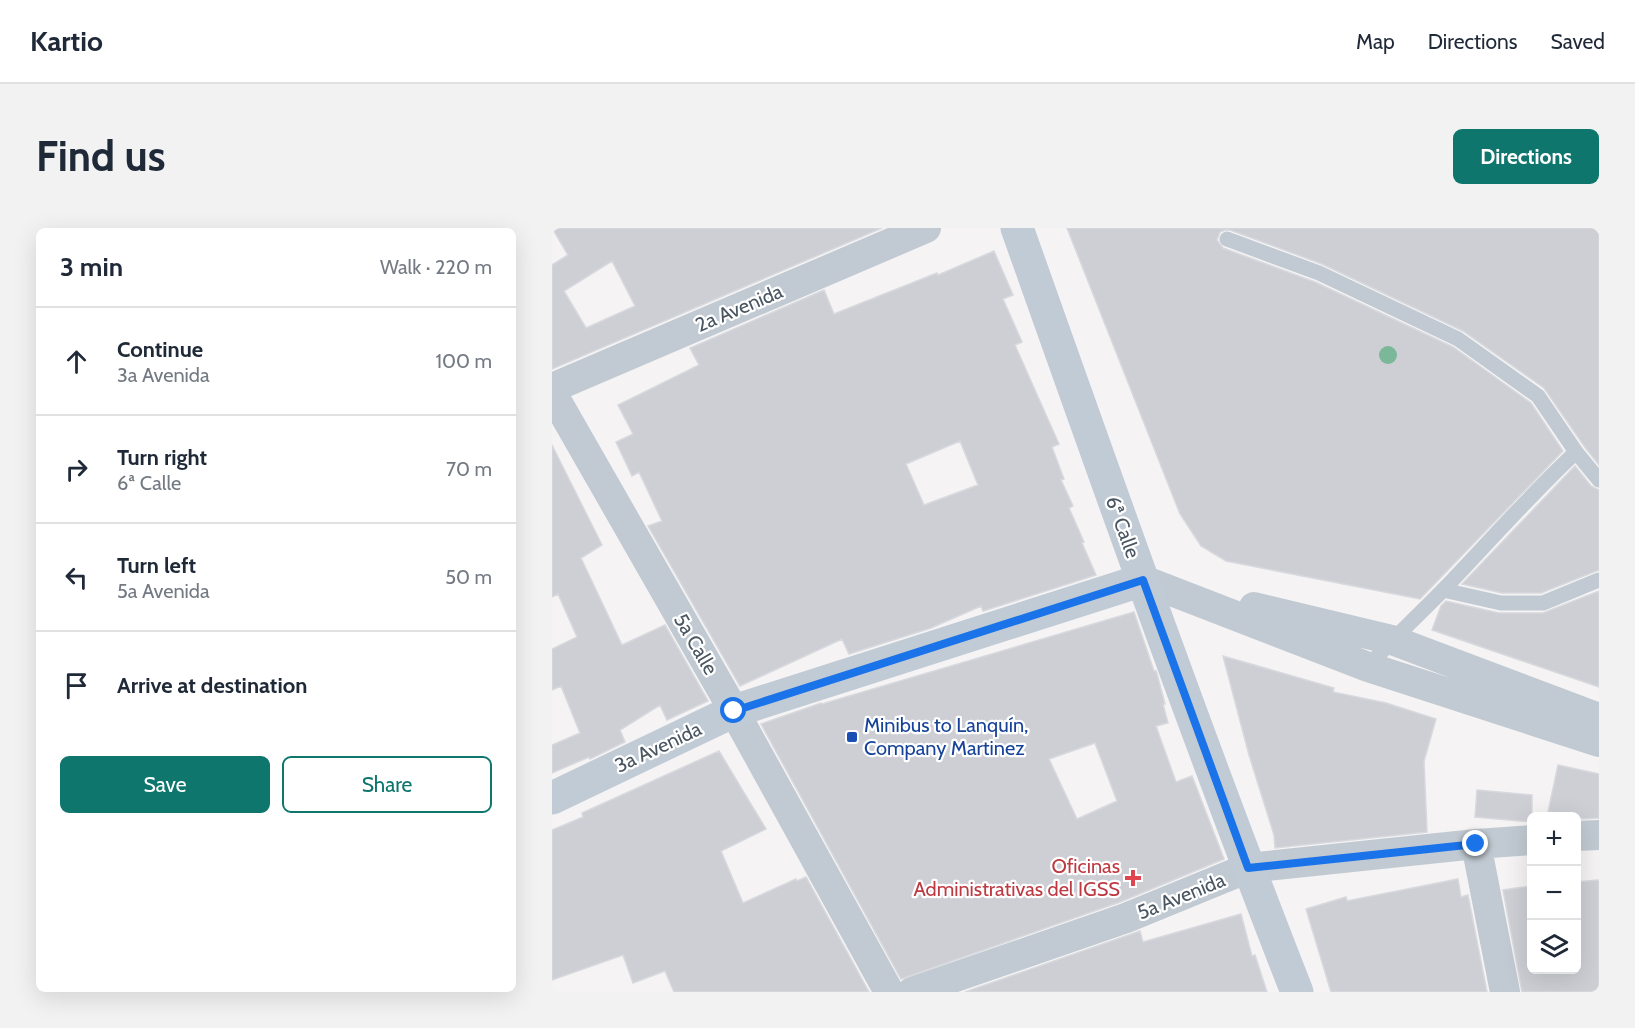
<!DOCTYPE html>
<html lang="en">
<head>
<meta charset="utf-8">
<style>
	:root { --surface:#fff; --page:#f2f2f3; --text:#1f2937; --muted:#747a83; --line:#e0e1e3; --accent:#0f766e }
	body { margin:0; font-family:Cabin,sans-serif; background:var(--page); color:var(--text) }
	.controls { position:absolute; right:18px; bottom:18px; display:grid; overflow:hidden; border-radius:9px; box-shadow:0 6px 24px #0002 }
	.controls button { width:54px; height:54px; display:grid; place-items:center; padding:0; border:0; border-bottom:2px solid var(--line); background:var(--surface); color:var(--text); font:30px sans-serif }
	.stop { position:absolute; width:18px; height:18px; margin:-14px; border:4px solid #1a73e8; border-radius:50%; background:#fff }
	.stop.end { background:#1a73e8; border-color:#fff; box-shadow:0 2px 6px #0008 }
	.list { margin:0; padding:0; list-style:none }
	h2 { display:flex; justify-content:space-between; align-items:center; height:78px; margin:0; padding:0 24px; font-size:26px }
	h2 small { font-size:20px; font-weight:400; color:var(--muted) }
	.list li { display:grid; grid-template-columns:39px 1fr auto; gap:18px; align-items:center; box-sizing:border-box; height:108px; padding:0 24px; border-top:2px solid var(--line) }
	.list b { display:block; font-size:22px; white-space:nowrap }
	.list p { margin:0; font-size:20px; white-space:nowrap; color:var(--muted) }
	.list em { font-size:20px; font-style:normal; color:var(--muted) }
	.actions { display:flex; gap:12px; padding:18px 24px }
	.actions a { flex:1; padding:14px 0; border:2px solid var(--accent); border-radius:9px; text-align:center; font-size:21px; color:var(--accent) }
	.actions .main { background:var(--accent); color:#fff }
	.icon { flex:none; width:33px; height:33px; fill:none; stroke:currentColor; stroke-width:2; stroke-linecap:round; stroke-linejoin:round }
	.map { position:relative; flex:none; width:1047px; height:764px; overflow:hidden; border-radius:9px }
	header { display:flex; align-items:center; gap:36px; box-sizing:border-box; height:84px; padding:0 30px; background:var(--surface); border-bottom:2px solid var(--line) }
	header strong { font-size:28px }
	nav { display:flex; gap:33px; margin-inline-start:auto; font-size:21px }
	.intro { display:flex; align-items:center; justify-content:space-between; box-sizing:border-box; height:144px; padding:0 36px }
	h1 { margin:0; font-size:42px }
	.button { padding:15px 27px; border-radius:9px; background:var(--accent); color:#fff; font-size:21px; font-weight:700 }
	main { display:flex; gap:36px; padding:0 36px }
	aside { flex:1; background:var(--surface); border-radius:9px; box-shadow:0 6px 24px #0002 }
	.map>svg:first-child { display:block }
	.building { fill:#cdcfd5; stroke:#d7d9de; stroke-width:1.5; fill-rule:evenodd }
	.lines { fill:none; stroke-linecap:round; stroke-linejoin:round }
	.lane { stroke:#c1cad2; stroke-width:15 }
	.street { stroke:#c1cad2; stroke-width:30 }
	.secondary { stroke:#c1cbd6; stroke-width:33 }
	.tree { fill:#7bb799 }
	.route { stroke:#1a73e8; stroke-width:8 }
	.transit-dot { fill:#1a4fb4; stroke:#fff; stroke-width:2 }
	.health-dot { fill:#e0444e; stroke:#fff; stroke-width:2 }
	.labels { text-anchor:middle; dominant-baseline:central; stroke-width:4.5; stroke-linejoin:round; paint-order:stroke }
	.street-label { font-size:20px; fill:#4a5661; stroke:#fff }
	.transit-label { font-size:20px; fill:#164399; stroke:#fff; text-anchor:start }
	.health-label { font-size:20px; fill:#be3a42; stroke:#fff; text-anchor:end }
</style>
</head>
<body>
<header>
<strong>Kartio</strong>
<nav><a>Map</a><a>Directions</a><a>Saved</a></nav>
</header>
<div class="intro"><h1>Find us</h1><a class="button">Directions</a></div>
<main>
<aside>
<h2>3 min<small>Walk · 220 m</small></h2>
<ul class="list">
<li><svg class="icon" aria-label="ahead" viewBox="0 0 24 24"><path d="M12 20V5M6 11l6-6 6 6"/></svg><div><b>Continue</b><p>3a Avenida</p></div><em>100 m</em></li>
<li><svg class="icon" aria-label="right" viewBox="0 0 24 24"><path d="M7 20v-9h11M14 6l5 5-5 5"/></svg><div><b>Turn right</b><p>6ª Calle</p></div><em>70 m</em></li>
<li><svg class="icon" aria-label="left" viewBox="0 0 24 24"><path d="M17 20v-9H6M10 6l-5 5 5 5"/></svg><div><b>Turn left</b><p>5a Avenida</p></div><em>50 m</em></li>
<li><svg class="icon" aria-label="arrive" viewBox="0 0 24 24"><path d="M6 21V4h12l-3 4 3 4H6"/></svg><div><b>Arrive at destination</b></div></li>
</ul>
<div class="actions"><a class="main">Save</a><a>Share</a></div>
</aside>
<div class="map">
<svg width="1047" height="764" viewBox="0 0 1047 764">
	<rect width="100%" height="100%" fill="#f5f3f3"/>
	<path class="building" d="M0 0H330L0 141V37L16 27ZM60 33 83 78 34 100 12 63Z
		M515 0H1047V237L1032 218 992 160 911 103 770 36 678 2H673L668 4 665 12 671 20 763 54 901 119 979 175 1011 223 868 371 674 333 649 318 628 286Z
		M442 23 461 67 451 71 470 114 463 117 507 216 500 219 512 251 509 252 521 278 517 280 532 314 530 315 544 347 431 383 429 378 379 400 297 426 290 411 188 458 96 298 110 293 87 244 80 248 64 214 81 206 66 177 147 137 138 120 272 62 282 86 385 45 386 47ZM408 213 426 257 372 277 354 236Z
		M0 217 50 317 29 330 70 417 113 397 156 473 115 492 108 477 68 502 73 514 38 531 37 529 0 545V517L28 505 9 458 0 462V421L25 409 6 366 0 369Z
		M1023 238 1039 258 1047 262V342L989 365H950L910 356Z
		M1047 363V459L880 402 889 378 894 373 947 385H991Z
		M582 384 602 443H604L605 446 613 476H611L616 495 604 498 624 554 640 548 672 631 568 674 349 751 209 496 269 475 270 476ZM543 515 565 573 525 591 497 531Z
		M671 428 782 460 781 464 834 475 884 491 872 533 875 604 723 620 722 607 697 527Z
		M167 523 214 601 169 623 191 675 244 651 245 653 254 649 317 764H122L113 743 81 755 71 727 0 752V602L31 589 30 585Z
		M1006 537 1047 546V590L1027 591 1024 588 996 584Z
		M925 562 980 567V594L923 589Z
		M906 651 909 669 916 667 935 764H779L754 681 794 669 795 673Z
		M1047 652V764H970L951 662 980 658V741H1024V654Z
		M689 686 700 728 703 727 715 764H413L588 703 591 714Z"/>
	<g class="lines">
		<path class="lane" d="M675 11 767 45 906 111 986 168 1024 224C978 267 937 314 893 360 867 387 840 411 816 439
			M1024 224 1047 252
			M891 362 949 375H991L1047 352"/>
		<path class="street" d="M0 160 374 0
			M0 165 182 483 337 764
			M591 352 816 439 1047 514
			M702 379 840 412 1047 490
			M1024 608 1047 607
			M924 616 953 764
			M360 764 574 690 696 640 924 616 980 612"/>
		<path class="secondary" d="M465 0C556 256 646 512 745 764
			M0 570 182 483 591 352"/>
	</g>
	<circle class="tree" cx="836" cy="127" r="9"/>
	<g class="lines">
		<path class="route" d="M182 483 591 352 696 640 924 616"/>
	</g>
	<rect class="transit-dot" x="294" y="503" width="12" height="12" rx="3"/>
	<path class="health-dot" d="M578 641h6v6h6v6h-6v6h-6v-6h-6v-6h6z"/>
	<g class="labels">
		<g class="street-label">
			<text transform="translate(187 80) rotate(-23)">2a Avenida</text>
			<text transform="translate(571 299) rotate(70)">6ª Calle</text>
			<text transform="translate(144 416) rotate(60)">5a Calle</text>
			<text transform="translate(106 519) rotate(-25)">3a Avenida</text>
			<text transform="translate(629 668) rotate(-22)">5a Avenida</text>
		</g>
		<g class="transit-label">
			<text x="312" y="497">Minibus to Lanquín,<tspan x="312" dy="23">Company Martinez</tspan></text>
		</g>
		<g class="health-label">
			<text x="568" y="638">Oficinas<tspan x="568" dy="23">Administrativas del IGSS</tspan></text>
		</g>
	</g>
</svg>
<div class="controls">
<button>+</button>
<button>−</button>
<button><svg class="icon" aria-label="layers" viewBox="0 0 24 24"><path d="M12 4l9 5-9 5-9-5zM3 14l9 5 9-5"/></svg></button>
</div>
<div class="stop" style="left:182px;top:483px"></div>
<div class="stop end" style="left:924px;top:616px"></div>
</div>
</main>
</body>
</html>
